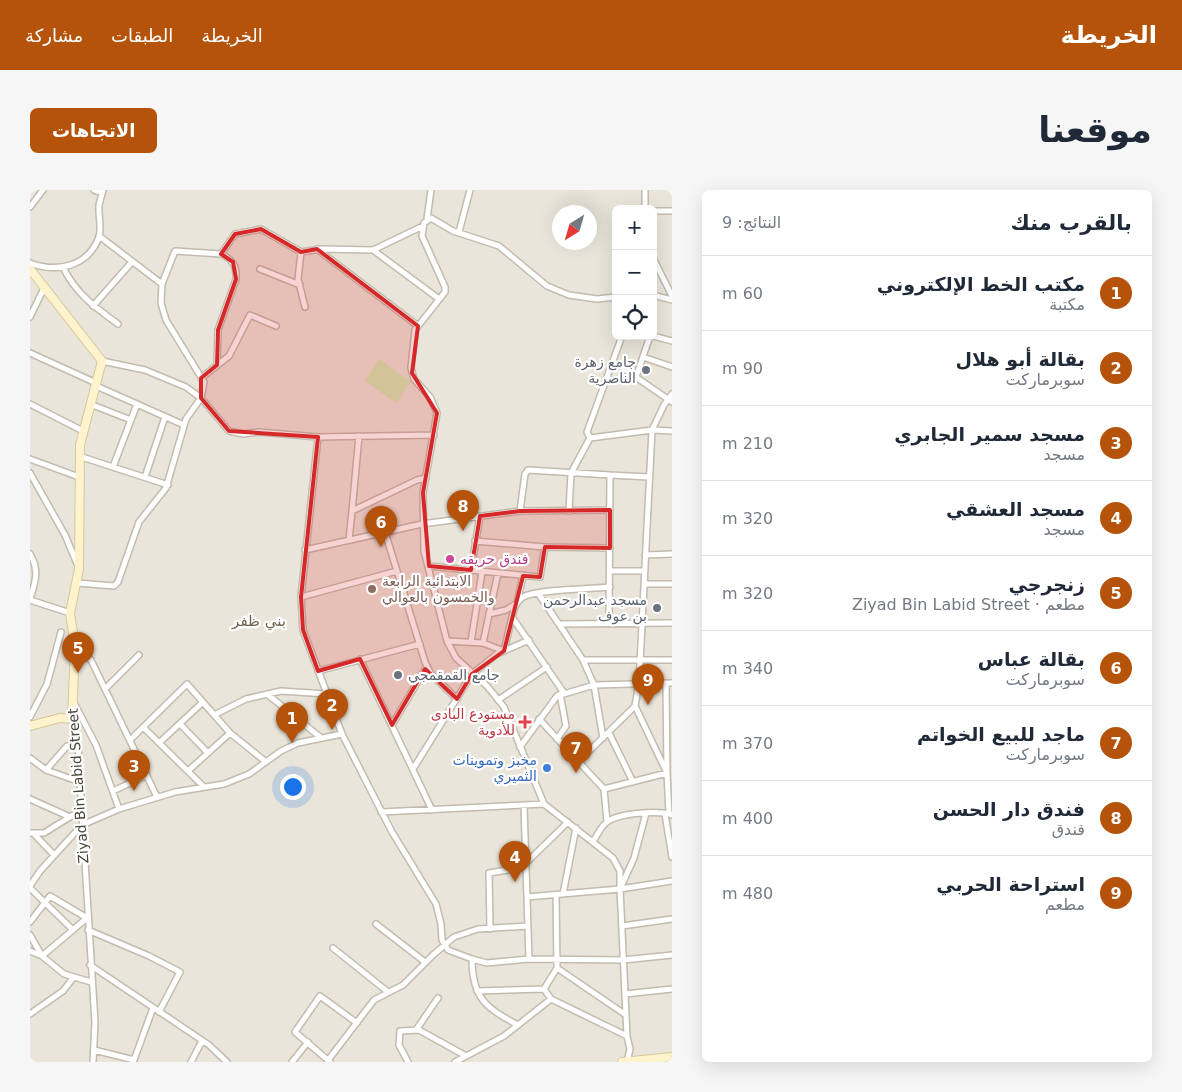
<!DOCTYPE html>
<html lang="ar">
<head>
<meta charset="utf-8">
<style>
	:root { --surface:#fff; --page:#f6f6f7; --text:#1f2937; --muted:#747a83; --line:#e0e1e3; --accent:#b45309 }
	body { margin:0; font-family:"DejaVu Sans",Vazirmatn,sans-serif; background:var(--page); color:var(--text); direction:rtl }
	.controls { position:absolute; right:15px; top:15px; display:grid; overflow:hidden; border-radius:8px; box-shadow:0 5px 20px #0002 }
	.controls button { width:45px; height:45px; display:grid; place-items:center; padding:0; border:0; border-bottom:1px solid var(--line); background:var(--surface); color:var(--text); font:25px sans-serif }
	.compass { position:absolute; left:522px; top:15px; width:45px; height:45px; border-radius:50%; background:var(--surface); box-shadow:0 5px 20px #0002; rotate:217deg }
	.you { position:absolute; left:262px; top:596px; width:18px; height:18px; margin:-12px; border:4px solid #fff; border-radius:50%; background:#1a73e8; box-shadow:0 0 0 8px #1a73e833 }
	.badge { display:grid; place-items:center; width:32px; height:32px; border-radius:50%; background:var(--accent); color:#fff; font-size:16px; font-weight:700 }
	.pin { position:absolute; translate:-50% -41px; filter:drop-shadow(0 1px 2px #0008) }
	.pin::after { content:''; position:absolute; top:26px; width:18px; height:15px; background:inherit; clip-path:polygon(0 0,100% 0,50% 100%) }
	.list { margin:0; padding:0; list-style:none }
	h2 { display:flex; justify-content:space-between; align-items:center; height:65px; margin:0; padding:0 20px; font-size:21px }
	h2 small { font-size:16px; font-weight:400; color:var(--muted) }
	.list li { display:grid; grid-template-columns:32px 1fr auto; gap:15px; align-items:center; box-sizing:border-box; height:75px; padding:0 20px; border-top:1px solid var(--line) }
	.list b { display:block; font-size:19px; white-space:nowrap }
	.list p { margin:0; font-size:16px; white-space:nowrap; color:var(--muted) }
	.list em { font-size:16px; font-style:normal; color:var(--muted) }
	.icon { flex:none; width:28px; height:28px; fill:none; stroke:currentColor; stroke-width:2; stroke-linecap:round; stroke-linejoin:round }
	.map { position:relative; flex:none; width:642px; height:872px; overflow:hidden; direction:ltr; border-radius:8px }
	header { display:flex; align-items:center; gap:30px; box-sizing:border-box; height:70px; padding:0 25px; background:var(--accent); color:#fff }
	header strong { font-size:24px }
	nav { display:flex; gap:28px; margin-inline-start:auto; font-size:18px }
	.intro { display:flex; align-items:center; justify-content:space-between; box-sizing:border-box; height:120px; padding:0 30px }
	h1 { margin:0; font-size:35px }
	.button { padding:12px 22px; border-radius:8px; background:var(--accent); color:#fff; font-size:18px; font-weight:700 }
	main { display:flex; gap:30px; padding:0 30px }
	aside { flex:1; background:var(--surface); border-radius:8px; box-shadow:0 5px 20px #0002 }
	.map>svg:first-child { display:block }
	.residential { fill:#eae5da; fill-rule:evenodd }
	.green { fill:#d2eab5 }
	.lines { fill:none; stroke-linecap:round; stroke-linejoin:round }
	.street-casing { stroke:#c2bbae; stroke-width:8 }
	.secondary-casing { stroke:#d6c79b; stroke-width:10 }
	.street { stroke:#fff; stroke-width:5 }
	.secondary { stroke:#fff3cd; stroke-width:8 }
	.marked { fill:#d62828; fill-opacity:0.2; stroke:#d62828; stroke-width:4; stroke-linejoin:round }
	.worship-dot { fill:#6b7280; stroke:#fff; stroke-width:2 }
	.hotel-dot { fill:#d1479c; stroke:#fff; stroke-width:2 }
	.education-dot { fill:#8d6e63; stroke:#fff; stroke-width:2 }
	.health-dot { fill:#e0444e; stroke:#fff; stroke-width:2 }
	.shop-dot { fill:#3f7fe0; stroke:#fff; stroke-width:2 }
	.labels { text-anchor:middle; dominant-baseline:central; stroke-width:4.5; stroke-linejoin:round; paint-order:stroke }
	.worship-label { font-size:14px; fill:#5b616d; stroke:#fff; text-anchor:end }
	.hotel-label { font-size:14px; fill:#b23c85; stroke:#fff; text-anchor:start }
	.education-label { font-size:14px; fill:#785e54; stroke:#fff; text-anchor:start }
	.health-label { font-size:14px; fill:#be3a42; stroke:#fff; text-anchor:end }
	.shop-label { font-size:14px; fill:#366cbe; stroke:#fff; text-anchor:end }
	.street-label { font-size:14px; fill:#4b4439; stroke:#fff }
	.neighbourhood-label { font-size:15px; fill:#6e6250; stroke:#fff }
</style>
</head>
<body>
<header>
<strong>الخريطة</strong>
<nav><a>الخريطة</a><a>الطبقات</a><a>مشاركة</a></nav>
</header>
<div class="intro"><h1>موقعنا</h1><a class="button">الاتجاهات</a></div>
<main>
<aside>
<h2>بالقرب منك<small>النتائج: 9</small></h2>
<ul class="list">
<li><span class="badge">1</span><div><b>مكتب الخط الإلكتروني</b><p>مكتبة</p></div><em>60 m</em></li>
<li><span class="badge">2</span><div><b>بقالة أبو هلال</b><p>سوبرماركت</p></div><em>90 m</em></li>
<li><span class="badge">3</span><div><b>مسجد سمير الجابري</b><p>مسجد</p></div><em>210 m</em></li>
<li><span class="badge">4</span><div><b>مسجد العشقي</b><p>مسجد</p></div><em>320 m</em></li>
<li><span class="badge">5</span><div><b>زنجرجي</b><p>مطعم · Ziyad Bin Labid Street</p></div><em>320 m</em></li>
<li><span class="badge">6</span><div><b>بقالة عباس</b><p>سوبرماركت</p></div><em>340 m</em></li>
<li><span class="badge">7</span><div><b>ماجد للبيع الخواتم</b><p>سوبرماركت</p></div><em>370 m</em></li>
<li><span class="badge">8</span><div><b>فندق دار الحسن</b><p>فندق</p></div><em>400 m</em></li>
<li><span class="badge">9</span><div><b>استراحة الحربي</b><p>مطعم</p></div><em>480 m</em></li>
</ul>
</aside>
<div class="map">
<svg width="642" height="872" viewBox="0 0 642 872">
	<rect width="100%" height="100%" fill="#f6f3ec"/>
	<path class="residential" d="M0 0H642V872H0ZM586 19H623V146H586ZM530 22H560V52H530Z"/>
	<path class="green" d="M349 169 381 192 366 213 335 191Z"/>
	<g class="lines">
		<defs>
			<path id="street" d="M64 0 72 3
				M0 17 13 0
				M615 19V0
				M623 21H642
				M397 29 401 0
				M429 42 440 0
				M69 46 132 94
				M287 59 388 136
				M343 60 409 109
				M271 62 268 89 275 117
				M623 68 642 106
				M0 73C27 83 58 77 69 47 72 37 68 25 69 15 70 10 72 5 73 0
				M33 77C45 103 66 118 88 134
				M230 79 270 95
				M623 105 642 110
				M63 116 101 73
				M0 127 14 98
				M592 146 557 242 560 248 622 240 642 241
				M623 146 642 151
				M0 163 64 192
				M613 167 642 177
				M72 171 115 180 156 197 171 208 199 241 213 244 229 242 288 247 404 245
				M584 172 642 212
				M187 175 188 140 206 89C207 76 203 70 191 64
				M606 187 620 146
				M171 188 199 166 220 125 246 136
				M64 195 154 235
				M0 214 53 241
				M60 214 101 230
				M288 247 271 407 273 440 312 544 362 642 406 714 411 734 412 750 418 760 442 769
				M49 266 138 295
				M0 269 49 287
				M83 277 107 214
				M0 283 35 345 48 376
				M115 287 135 227
				M322 321 329 246
				M490 321 495 284 498 280 580 285
				M539 321 541 283 560 248
				M355 342 395 472 401 484 427 509
				M319 350 322 321 387 290 396 288
				M445 351 515 357 580 358
				M275 360 392 334 490 321 580 320
				M0 364C10 380 5 393 0 409
				M615 365 642 364
				M399 376 510 387 515 357
				M441 380 450 326
				M580 381H615
				M47 393 84 396 88 392 109 332 136 298 156 229 171 208 174 192 136 130 131 113 132 94 145 61 191 64 205 44 231 39 271 62 291 59 343 60 393 36
				M614 394H642
				M508 403 553 470 564 495 573 548
				M271 407 367 381
				M0 410 40 423
				M459 424 476 420 487 413 493 386
				M529 434 642 433
				M579 434 580 285 619 287
				M417 451 453 453 474 461 482 427
				M441 452 452 382
				M453 453 468 383
				M45 456 61 470 127 607
				M330 469 402 620
				M553 470H642
				M288 481 390 454
				M75 499 109 465
				M534 503 482 427C484 419 486 411 493 407 506 399 562 399 580 397
				M237 504 290 547
				M468 510 517 477
				M43 511 66 555 89 619
				M184 525 216 509 251 501 297 504
				M0 527 17 494 31 442
				M42 529 48 556 50 592 65 832 63 872
				M509 529 574 599 577 632
				M150 534 178 563
				M362 535 397 476
				M114 538 174 597
				M579 543 603 592
				M527 549 536 536 530 504
				M100 550 157 494 200 543 236 572
				M129 553 173 512
				M490 557 527 506 564 495 642 493
				M0 568 16 580 50 592
				M548 572 605 516
				M383 579 442 484 467 464 499 450
				M16 580 37 556H48
				M158 581 200 543
				M574 599 637 583 636 493
				M83 601 117 585
				M0 609 40 627
				M514 614 474 517 457 496 426 468 417 451 394 361 393 303 407 223 400 207 384 189 381 178 385 140 415 102V97L392 46 394 33 401 28 423 41 469 56 517 96 539 105 567 109 586 107
				M494 616 499 769
				M351 622 514 614 583 668 590 681V699
				M635 624 642 667
				M639 624 637 583 605 516 609 493 622 240 634 215 642 204
				M0 643H14L51 620
				M4 644 24 665
				M563 651C567 646 571 636 577 632 589 623 628 620 642 625
				M496 673 538 632
				M0 696 10 681 52 635 89 619 145 602 194 594 219 584 251 561 268 553 312 544
				M0 698 43 740
				M533 704 546 638
				M497 707 590 699 642 691
				M0 732 20 706 57 728 12 766 0 745
				M346 734 395 772
				M592 736 642 729
				M460 739 459 683 496 677
				M58 740 119 766 150 782 129 822
				M303 758 358 802
				M0 761 12 766 34 784 61 792
				M60 775 179 855 197 872
				M527 778 596 825
				M514 799 521 809 597 846
				M447 801 514 799 527 778 526 705
				M595 804 642 799
				M0 824 33 801 44 787
				M488 835C456 818 442 808 442 769L457 773 499 769 593 770 642 765
				M386 840 408 808
				M64 860 104 870 123 818
				M299 869 344 810 373 795 403 765 424 747 448 739 498 736
				M161 872 172 851
				M262 872 278 852
				M300 872 265 842 290 806 327 833
				M378 872 369 855 370 841 389 840 436 866
				M425 872 474 846 521 809
				M597 872 600 859 597 846 590 699 604 668 616 623"/>
			<path id="secondary" d="M0 79 72 171 50 255 49 379 40 423 45 456 42 529 30 528 0 536
				M592 872 642 867"/>
		</defs>
		<use href="#street" class="street-casing"/>
		<use href="#secondary" class="secondary-casing"/>
		<use href="#street" class="street"/>
		<use href="#secondary" class="secondary"/>
	</g>
	<path class="marked" d="M231 39 271 62 287 59 388 136 382 183 407 223 393 303 399 376 441 380 450 326 490 321 580 320V358L515 357 510 387 493 386 474 461 442 484 427 509 395 479 362 535 330 469 288 481 273 440 271 407 288 247 199 241 171 208V188L187 175 188 140 206 89 203 72 191 64 205 44Z"/>
	<g class="worship-dot">
		<circle cx="616" cy="180" r="5"/>
		<circle cx="627" cy="418" r="5"/>
		<circle cx="368" cy="485" r="5"/>
	</g>
	<circle class="hotel-dot" cx="420" cy="369" r="5"/>
	<circle class="education-dot" cx="342" cy="399" r="5"/>
	<path class="health-dot" d="M492.5 524.5h5v5h5v5h-5v5h-5v-5h-5v-5h5z"/>
	<circle class="shop-dot" cx="517" cy="578" r="5"/>
	<g class="labels">
		<g class="worship-label">
			<text x="606" y="172">جامع زهرة<tspan x="606" dy="16">الناصرية</tspan></text>
			<text x="617" y="410">مسجد عبدالرحمن<tspan x="617" dy="16">بن عوف</tspan></text>
			<text x="378" y="485" text-anchor="start">جامع القمقمجي</text>
		</g>
		<g class="hotel-label">
			<text x="430" y="369">فندق حريقه</text>
		</g>
		<g class="education-label">
			<text x="352" y="391">الابتدائية الرابعة<tspan x="352" dy="16">والخمسون بالعوالي</tspan></text>
		</g>
		<g class="health-label">
			<text x="485" y="524">مستودع البادى<tspan x="485" dy="16">للأدوية</tspan></text>
		</g>
		<g class="shop-label">
			<text x="507" y="570">مخبز وتموينات<tspan x="507" dy="16">الثميري</tspan></text>
		</g>
		<g class="street-label">
			<text transform="translate(48 596) rotate(-94)">Ziyad Bin Labid Street</text>
		</g>
		<g class="neighbourhood-label">
			<text x="229" y="431">بني ظفر</text>
		</g>
	</g>
</svg>
<div class="controls">
<button>+</button>
<button>−</button>
<button><svg class="icon" aria-label="locate" viewBox="0 0 24 24"><circle cx="12" cy="12" r="6"/><path d="M12 2v4M12 18v4M2 12h4M18 12h4"/></svg></button>
</div>
<svg class="compass" viewBox="-18 -18 36 36"><path d="M0-13l5 13h-10z" fill="#e53935"/><path d="M0 13l5-13h-10z" fill="#747a83"/></svg>
<div class="you"></div>
<div class="pin badge" style="left:262px;top:553px">1</div>
<div class="pin badge" style="left:302px;top:540px">2</div>
<div class="pin badge" style="left:104px;top:601px">3</div>
<div class="pin badge" style="left:485px;top:692px">4</div>
<div class="pin badge" style="left:48px;top:483px">5</div>
<div class="pin badge" style="left:351px;top:357px">6</div>
<div class="pin badge" style="left:546px;top:583px">7</div>
<div class="pin badge" style="left:433px;top:341px">8</div>
<div class="pin badge" style="left:618px;top:515px">9</div>
</div>
</main>
</body>
</html>
